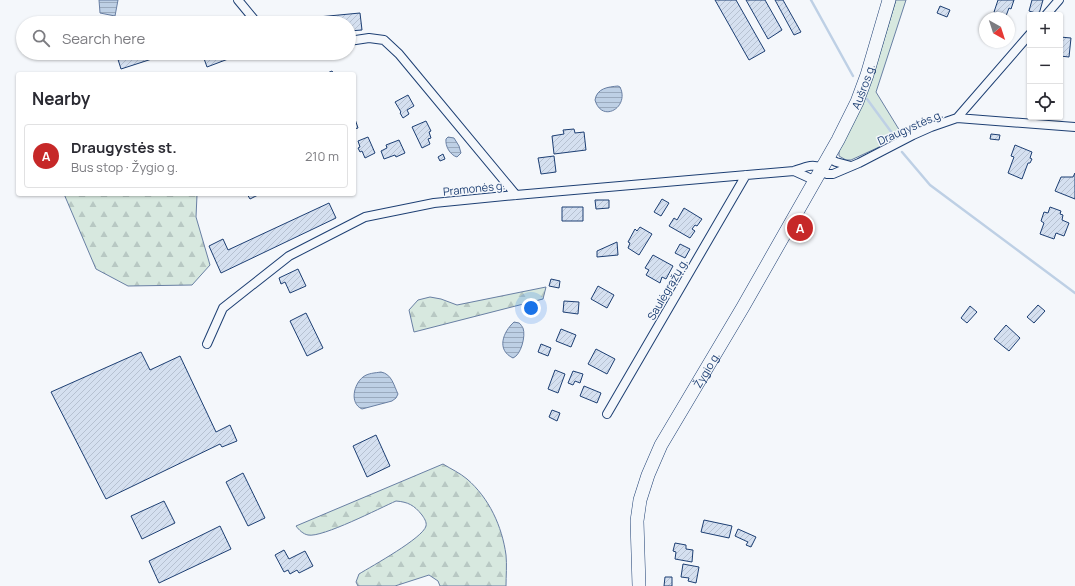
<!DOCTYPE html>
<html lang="en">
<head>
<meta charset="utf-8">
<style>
	:root { --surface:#fff; --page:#f7f7f7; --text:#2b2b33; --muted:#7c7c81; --line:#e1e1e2; --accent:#c62828 }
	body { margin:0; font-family:Manrope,sans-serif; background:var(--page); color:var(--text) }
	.controls { position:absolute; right:12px; top:12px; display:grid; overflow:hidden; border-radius:4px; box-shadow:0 1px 3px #0004 }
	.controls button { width:36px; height:36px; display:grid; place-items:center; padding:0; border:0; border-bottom:1px solid var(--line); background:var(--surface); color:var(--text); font:20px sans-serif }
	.compass { position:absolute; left:979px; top:12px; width:36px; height:36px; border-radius:50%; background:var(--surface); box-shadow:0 1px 3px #0004; rotate:141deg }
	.you { position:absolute; left:531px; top:308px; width:14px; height:14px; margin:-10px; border:3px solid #fff; border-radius:50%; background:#1a73e8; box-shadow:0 0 0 6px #1a73e833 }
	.badge { display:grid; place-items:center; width:26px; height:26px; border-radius:50%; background:var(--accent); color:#fff; font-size:13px; font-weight:700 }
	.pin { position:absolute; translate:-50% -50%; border:2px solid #fff; box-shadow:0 1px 4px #0006 }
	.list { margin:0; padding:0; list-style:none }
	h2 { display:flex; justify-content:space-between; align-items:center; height:52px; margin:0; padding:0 16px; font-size:17px }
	h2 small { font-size:13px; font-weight:400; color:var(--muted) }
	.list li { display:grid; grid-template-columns:26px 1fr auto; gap:12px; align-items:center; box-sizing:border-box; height:64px; margin:0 8px 8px; padding:0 8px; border:1px solid var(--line); border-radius:4px }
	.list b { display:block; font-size:15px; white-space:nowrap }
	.list p { margin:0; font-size:13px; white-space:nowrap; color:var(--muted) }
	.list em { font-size:13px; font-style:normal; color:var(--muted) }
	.icon { flex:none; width:22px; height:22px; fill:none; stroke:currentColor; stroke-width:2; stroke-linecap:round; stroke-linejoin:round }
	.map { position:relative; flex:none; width:1075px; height:586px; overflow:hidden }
	.search { position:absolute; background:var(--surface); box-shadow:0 1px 3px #0004; left:16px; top:16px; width:340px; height:44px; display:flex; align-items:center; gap:10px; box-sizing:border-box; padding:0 14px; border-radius:22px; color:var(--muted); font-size:15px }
	.panel { position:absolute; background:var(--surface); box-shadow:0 1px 3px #0004; left:16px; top:72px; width:340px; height:124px; border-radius:4px }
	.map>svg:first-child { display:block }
	.grass { fill:#d7e8df; stroke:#687fa3 }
	.forest { fill:url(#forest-firs); stroke:#687fa3 }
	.water { fill:url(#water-rules); stroke:#687fa3 }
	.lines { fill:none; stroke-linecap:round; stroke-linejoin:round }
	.stream { stroke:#bed0e5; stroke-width:2.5 }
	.building { fill:url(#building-hatch); stroke:#1d3f73 }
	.street-casing { stroke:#1d3f73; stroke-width:10 }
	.primary-casing { stroke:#1d3f73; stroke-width:14 }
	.street { stroke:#f4f7fb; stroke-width:8 }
	.primary { stroke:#f4f7fb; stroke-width:13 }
	.labels { text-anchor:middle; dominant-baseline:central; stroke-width:3; stroke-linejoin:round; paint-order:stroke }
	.street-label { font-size:11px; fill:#1d3f73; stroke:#f4f7fb }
</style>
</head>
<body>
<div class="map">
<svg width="1075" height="586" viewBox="0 0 1075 586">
	<defs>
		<pattern id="forest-firs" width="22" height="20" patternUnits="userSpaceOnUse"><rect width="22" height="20" fill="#d7e8df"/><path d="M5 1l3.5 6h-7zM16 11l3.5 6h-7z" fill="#b8c8c3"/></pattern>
		<pattern id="water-rules" width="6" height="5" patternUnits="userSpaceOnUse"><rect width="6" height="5" fill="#bed0e5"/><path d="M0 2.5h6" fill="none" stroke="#9aaabe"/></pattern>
		<pattern id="building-hatch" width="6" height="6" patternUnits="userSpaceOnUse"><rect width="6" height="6" fill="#d5e0f0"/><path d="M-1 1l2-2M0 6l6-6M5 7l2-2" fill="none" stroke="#b6c1d1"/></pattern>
	</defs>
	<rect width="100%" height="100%" fill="#f4f7fb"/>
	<path class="grass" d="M896 0H906L876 92 903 136 851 160H846L839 156V151L874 72Z"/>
	<path class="forest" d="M64 194H198L197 195 196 217 210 265 192 285 128 286 96 269Z
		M546 287 543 299 414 332 409 310 418 300 430 297 441 299 457 305Z
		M443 464C451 469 460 473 467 479 489 498 502 526 506 555 507 565 506 576 506 586H440L438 581 429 575 395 586H358L356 582 359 574C372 566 423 538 426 526 427 522 424 518 422 515 414 505 408 502 396 501 380 508 322 538 308 535 303 534 299 530 296 526Z"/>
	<path class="water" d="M99 0H118L115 16 100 13Z
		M618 86 620 87C630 107 602 124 595 100 597 88 608 87 618 86Z
		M448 137 454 138 459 146 461 153 457 157C450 155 445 146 446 139Z
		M514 322 519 323C520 323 523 328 523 328 526 336 521 355 513 358 496 350 503 332 514 322Z
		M381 372C392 374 394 386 398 394L396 398 392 401 362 409C349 403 354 384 363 377 368 373 375 373 381 372Z"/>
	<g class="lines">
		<path class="stream" d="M811 0 853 76
			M867 99 892 133
			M902 152 930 185 1075 293"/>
	</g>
	<path class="building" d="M715 0H736L765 51 749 60Z
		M746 0H765L782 30 768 39Z
		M775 0H783L801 32 794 35Z
		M998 0H1014L1011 9 1009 8 1006 16 994 12Z
		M1032 0H1043L1039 14 1029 11Z
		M940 6 950 10 947 17 937 13Z
		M360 13 362 30 349 31V23H318V17Z
		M1060 37 1071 38 1069 57 1060 56Z
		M116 53H157L158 57 121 69Z
		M202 53H244L207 67Z
		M332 71 334 74H325Z
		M408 95 414 106 407 110 409 114 403 118 400 113 401 112 395 102Z
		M355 119 358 128 354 129V120Z
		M426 121 431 131 429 132 431 138 428 139 430 144 422 148 412 127Z
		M574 129 575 133 584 132 586 150 554 154 552 136 564 134 563 130Z
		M991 134 1000 135 999 140 990 139Z
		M368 137 375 153 365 158 362 151 360 152 358 148 360 147 358 141Z
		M399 140 405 153 396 157 395 155 384 159 381 151 387 148 386 145Z
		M1015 145 1032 152 1030 158 1032 159 1030 163H1028L1022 179 1008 173 1014 157 1011 156Z
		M443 154 445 159 440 161 438 157Z
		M554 156 556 172 541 174 538 158Z
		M1075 173V199L1055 191 1061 177H1073Z
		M247 194H260L250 199Z
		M662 199 669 203 661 216 654 212Z
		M595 200H609V208L596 209Z
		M329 203 336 218 221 273 209 246 223 239 228 250Z
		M562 207H583V221H562Z
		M1050 207 1061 211 1060 214 1063 215 1062 220 1069 223 1064 236 1056 233 1054 239 1040 234 1044 223 1041 221 1044 212 1048 213Z
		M684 208 702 219 697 226 695 225 692 229 695 231 690 238 669 226 674 218 677 220Z
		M640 227 652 234 639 255 628 248 630 243 628 242 635 229 637 231Z
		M617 242 618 255 597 257V251Z
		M680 244 690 249 685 258 675 253Z
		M653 255 673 266 666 279 662 277 660 283 646 275 649 270 645 268Z
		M298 269 306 286 290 293 285 282 281 284 279 278Z
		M551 279 560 281 559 288 549 286Z
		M598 286 614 295 607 308 591 299Z
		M564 301 579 302 578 314 563 312Z
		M1038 305 1045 311 1034 323 1027 317Z
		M970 306 977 312 967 323 961 318Z
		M306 313 323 348 307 356 290 321Z
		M1006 325 1020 338 1009 351 994 339Z
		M561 329 576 335 571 347 556 341Z
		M541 344 551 348 548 356 538 352Z
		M596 349 615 359 607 374 588 364Z
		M141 352 150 370 180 356 216 432 230 425 237 441 222 447 220 444 106 499 51 392Z
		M555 370 565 374 558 393 548 389Z
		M573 371 583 374 580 383 575 381 573 385 568 383Z
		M584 386 601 393 597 403 580 396Z
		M552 410 560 413 557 421 549 417Z
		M376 435 390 466 367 477 353 446Z
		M243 473 265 518 248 526 226 482Z
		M164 501 175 523 142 539 131 516Z
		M704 520 732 526 729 538 701 532Z
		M220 526 231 549 159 583 149 561Z
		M738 529 756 537 751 547 746 545 748 542 735 536Z
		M675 543 686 545V549L693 550 692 562 675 559 676 552 673 551Z
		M284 550 289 559 305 551 313 566 299 573 297 570 290 574 288 570 284 572 275 555Z
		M683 564 699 567 696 583 688 581 689 578 681 577Z
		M665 577H672V586H664Z"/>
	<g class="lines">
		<defs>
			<path id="street" d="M238 0 257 23
				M1046 15 1059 0
				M349 41 369 38 384 40 399 54 516 195
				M957 118 1030 34
				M828 158 836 162 851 166
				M794 171 816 181
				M821 172 827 174H833L859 163 913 135 931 127 957 118 1075 127
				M207 344 223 308 289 256 365 217 434 203 516 195 794 171C805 167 812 163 823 168
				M607 414 746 175"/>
			<g id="primary">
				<path id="s1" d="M639 586 637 521 640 500 648 475 661 445 743 307 838 140 857 102 867 75 889 0"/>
			</g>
		</defs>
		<use href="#street" class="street-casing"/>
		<use href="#primary" class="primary-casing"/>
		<use href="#street" class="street"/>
		<use href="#primary" class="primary"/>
	</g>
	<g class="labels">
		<g class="street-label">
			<text stroke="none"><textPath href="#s1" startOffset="557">Aušros g.</textPath></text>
			<text transform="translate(910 127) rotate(-24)">Draugystės g.</text>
			<text transform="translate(474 188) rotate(-6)">Pramonės g.</text>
			<text transform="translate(667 289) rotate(-60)">Saulėgrąžų g.</text>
			<text stroke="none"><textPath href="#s1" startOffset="233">Žygio g.</textPath></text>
		</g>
	</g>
</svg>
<div class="controls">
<button>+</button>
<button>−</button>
<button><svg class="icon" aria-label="locate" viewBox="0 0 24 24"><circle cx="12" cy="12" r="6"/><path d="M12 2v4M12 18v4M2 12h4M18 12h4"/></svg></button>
</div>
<svg class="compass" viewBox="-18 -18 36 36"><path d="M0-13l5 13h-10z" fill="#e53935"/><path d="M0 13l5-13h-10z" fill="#7c7c81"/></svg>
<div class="you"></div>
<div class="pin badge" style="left:800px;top:228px">A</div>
<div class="search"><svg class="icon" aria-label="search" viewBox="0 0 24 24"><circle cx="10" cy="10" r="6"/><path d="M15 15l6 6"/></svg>Search here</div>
<section class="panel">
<h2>Nearby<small></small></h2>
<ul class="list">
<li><span class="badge">A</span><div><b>Draugystės st.</b><p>Bus stop · Žygio g.</p></div><em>210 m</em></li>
</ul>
</section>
</div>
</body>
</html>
